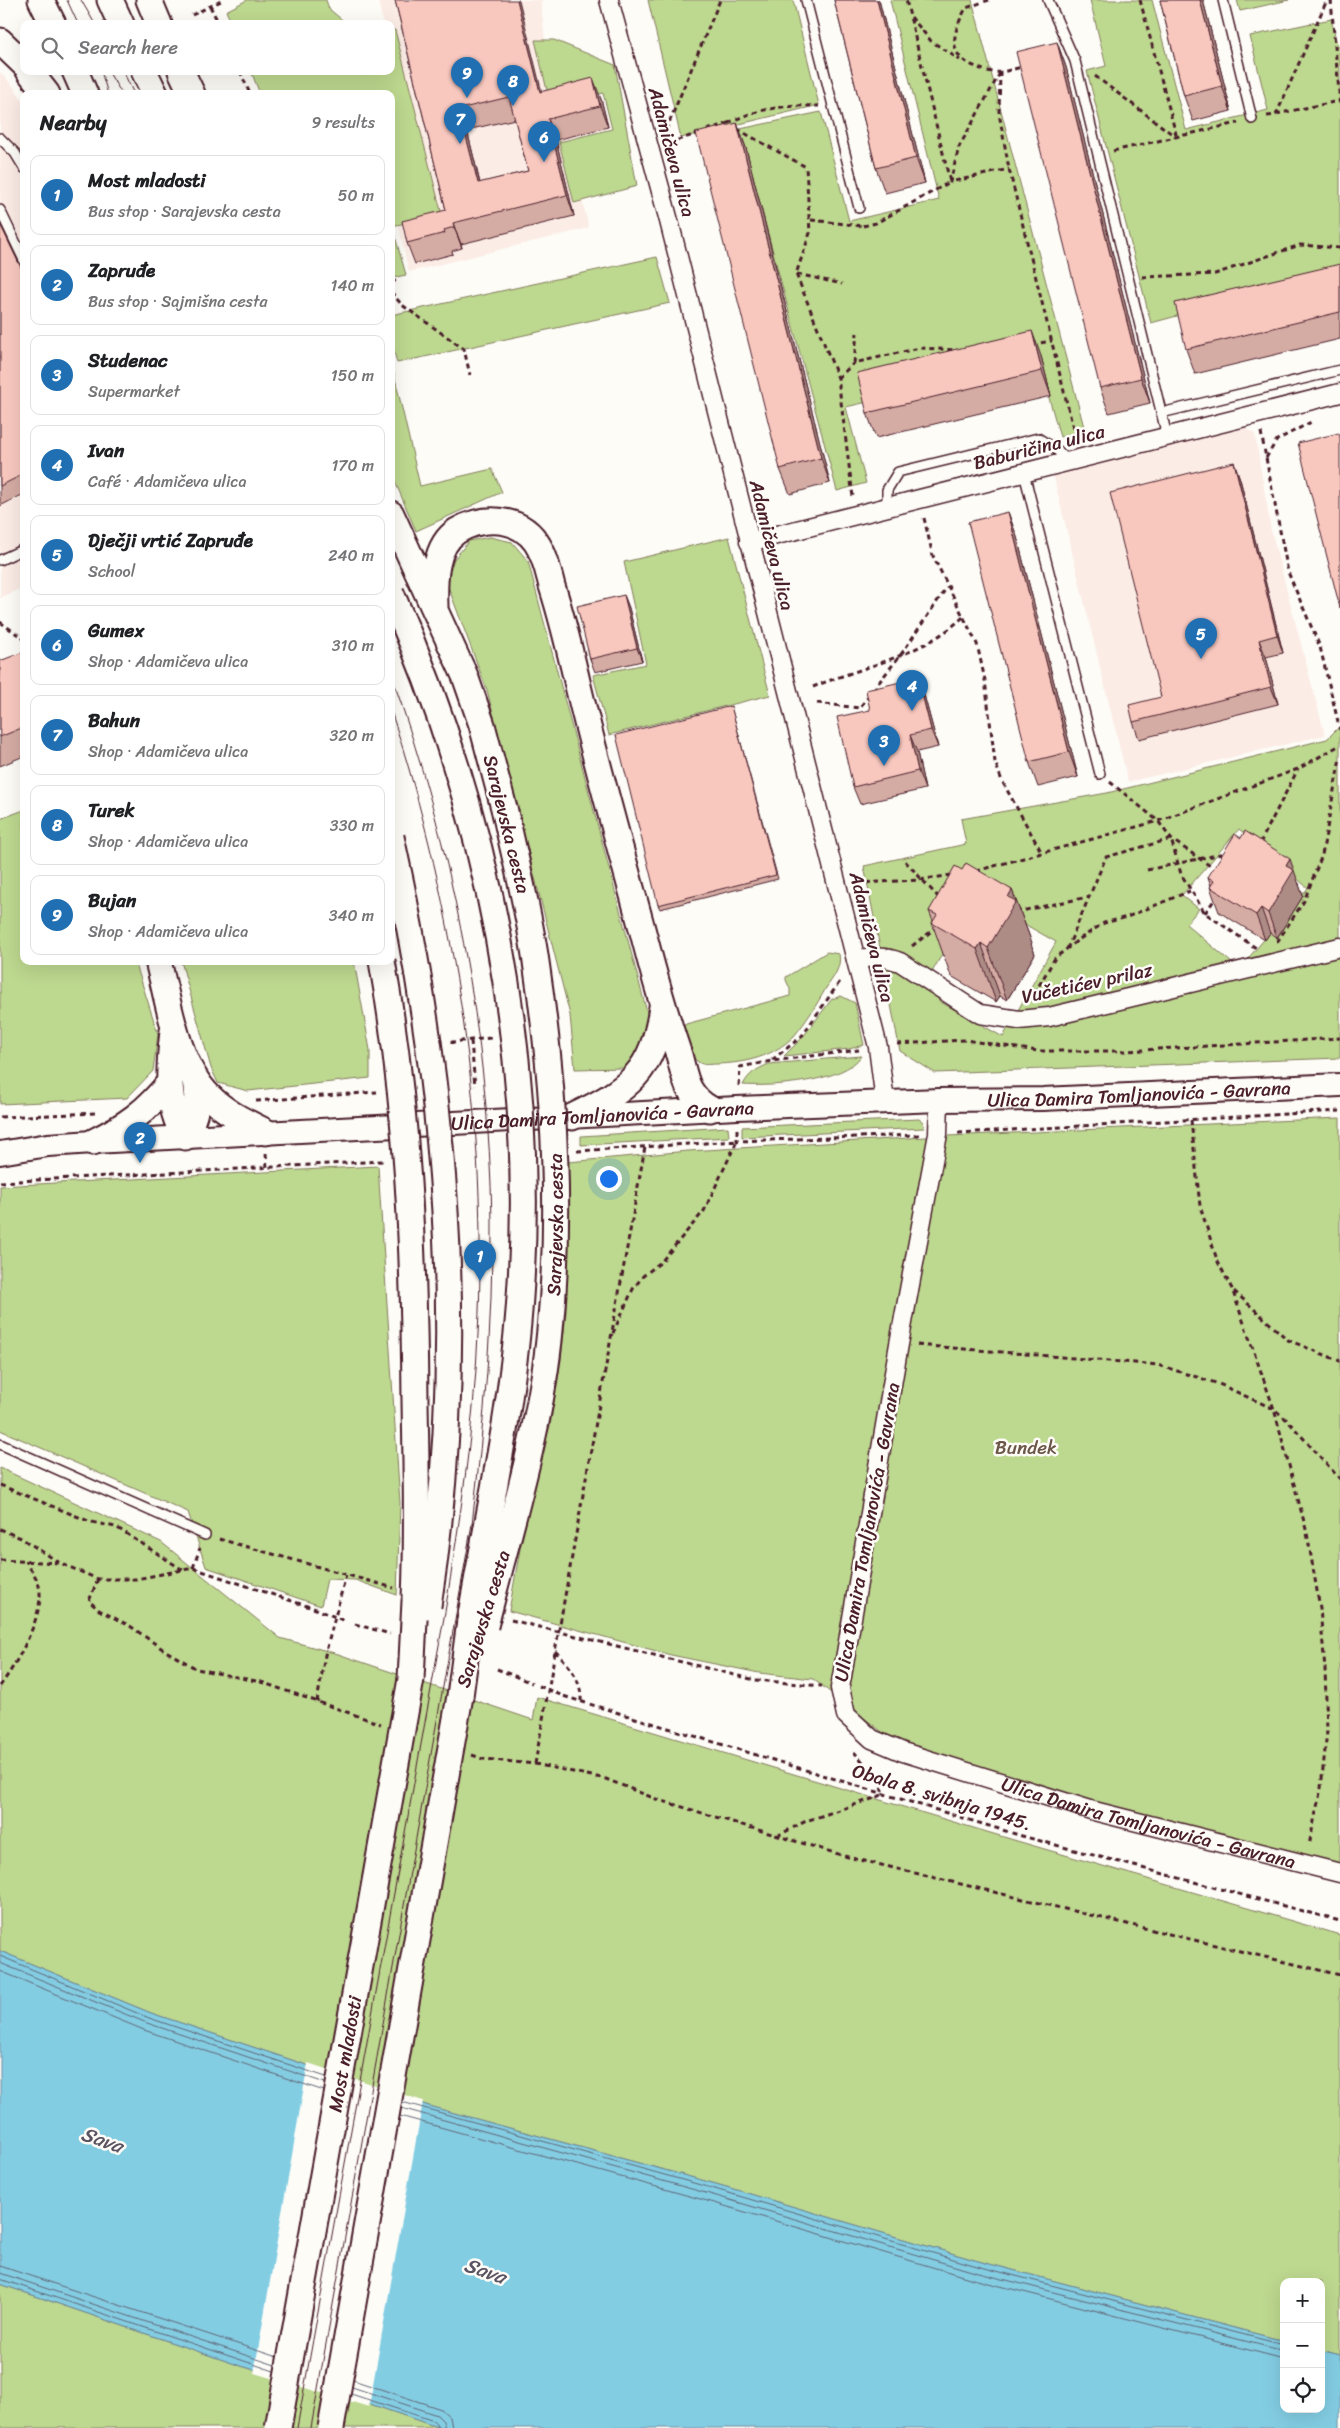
<!DOCTYPE html>
<html lang="en">
<head>
<meta charset="utf-8">
<style>
	:root { --surface:#fff; --page:#f2f2f2; --text:#202124; --muted:#757577; --line:#e0e0e0; --accent:#1f6fb2 }
	body { margin:0; font-family:Sriracha,sans-serif; background:var(--page); color:var(--text) }
	.controls { position:absolute; right:15px; bottom:15px; display:grid; overflow:hidden; border-radius:10px; box-shadow:0 5px 20px #0002 }
	.controls button { width:45px; height:45px; display:grid; place-items:center; padding:0; border:0; border-bottom:1px solid var(--line); background:var(--surface); color:var(--text); font:25px sans-serif }
	.you { position:absolute; left:608px; top:1178px; width:18px; height:18px; margin:-12px; border:4px solid #fff; border-radius:50%; background:#1a73e8; box-shadow:0 0 0 8px #1a73e833 }
	.badge { display:grid; place-items:center; width:32px; height:32px; border-radius:50%; background:var(--accent); color:#fff; font-size:16px; font-weight:700 }
	.pin { position:absolute; translate:-50% -41px; filter:drop-shadow(0 1px 2px #0008) }
	.pin::after { content:''; position:absolute; top:26px; width:18px; height:15px; background:inherit; clip-path:polygon(0 0,100% 0,50% 100%) }
	.list { margin:0; padding:0; list-style:none }
	h2 { display:flex; justify-content:space-between; align-items:center; height:65px; margin:0; padding:0 20px; font-size:21px }
	h2 small { font-size:16px; font-weight:400; color:var(--muted) }
	.list li { display:grid; grid-template-columns:32px 1fr auto; gap:15px; align-items:center; box-sizing:border-box; height:80px; margin:0 10px 10px; padding:0 10px; border:1px solid var(--line); border-radius:10px }
	.list b { display:block; font-size:19px; white-space:nowrap }
	.list p { margin:0; font-size:16px; white-space:nowrap; color:var(--muted) }
	.list em { font-size:16px; font-style:normal; color:var(--muted) }
	.icon { flex:none; width:28px; height:28px; fill:none; stroke:currentColor; stroke-width:2; stroke-linecap:round; stroke-linejoin:round }
	.map { position:relative; flex:none; width:1340px; height:2428px; overflow:hidden }
	.search { position:absolute; background:var(--surface); box-shadow:0 5px 20px #0002; left:20px; top:20px; width:375px; height:55px; display:flex; align-items:center; gap:12px; box-sizing:border-box; padding:0 18px; border-radius:10px; color:var(--muted); font-size:19px }
	.panel { position:absolute; background:var(--surface); box-shadow:0 5px 20px #0002; left:20px; top:90px; width:375px; height:875px; border-radius:10px }
	.map>svg:first-child { display:block }
	.built { fill:#fcece6 }
	.green { fill:#bdd88f; stroke:#847c5d; fill-rule:evenodd }
	.water { fill:#83cde3; stroke:#6c8799 }
	.pier { fill:#fdfcf7 }
	.lines { fill:none; stroke-linecap:round; stroke-linejoin:round }
	.shore { stroke:#616575; stroke-width:1 }
	.service-casing { stroke:#4a1f2b; stroke-width:12 }
	.minor-casing { stroke:#4a1f2b; stroke-width:21 }
	.tertiary-casing { stroke:#4a1f2b; stroke-width:26 }
	.secondary-casing { stroke:#4a1f2b; stroke-width:29 }
	.path { stroke:#4a1f2b; stroke-width:3; stroke-dasharray:5 4; stroke-linecap:butt }
	.service { stroke:#fdfcf7; stroke-width:9 }
	.minor { stroke:#fdfcf7; stroke-width:18 }
	.tertiary { stroke:#fdfcf7; stroke-width:22 }
	.secondary { stroke:#fdfcf7; stroke-width:25 }
	.tram { stroke:#4a1f2b; stroke-width:1 }
	.secondary-bridge-casing { stroke:#4a1f2b; stroke-width:29; stroke-linecap:butt }
	.secondary-bridge { stroke:#fdfcf7; stroke-width:25 }
	.wall { fill:#d5aca4; stroke:#4a1f2b; fill-rule:evenodd }
	.shaded-wall { fill:#ae8c86; stroke:#4a1f2b }
	.building { fill:#f8c8bf; stroke:#4a1f2b; fill-rule:evenodd }
	.labels { text-anchor:middle; dominant-baseline:central; stroke-width:5; stroke-linejoin:round; paint-order:stroke }
	.street-label { font-size:19px; fill:#4a1f2b; stroke:#fdfcf7 }
	.park-label { font-size:19px; fill:#6c5649; stroke:#fdfcf7 }
	.water-label { font-size:20px; font-style:italic; fill:#5b5362; stroke:#fdfcf7 }
</style>
</head>
<body>
<div class="map">
<svg width="1340" height="2428" viewBox="0 0 1340 2428">
	<rect width="100%" height="100%" fill="#fdfcf7"/>
	<filter id="ink" filterUnits="userSpaceOnUse"><feTurbulence type="fractalNoise" baseFrequency=".02" numOctaves="2"/><feDisplacementMap in="SourceGraphic" scale="10" xChannelSelector="R" yChannelSelector="G"/><feConvolveMatrix kernelMatrix="1 2 1 2 8 2 1 2 1" color-interpolation-filters="sRGB"/></filter>
	<g filter="url(#ink)">
		<path class="built" d="M378 0H543L541 3 552 108 601 96 610 128 567 139 589 228 409 272 398 224 391 24H383Z
			M0 72 14 87 24 102V587L0 598Z
			M1243 426 1255 434 1271 530 1325 735 1128 782 1053 474Z"/>
		<path class="green" d="M247 0H326L329 9 347 24H232L226 11Z
			M648 0H793L819 105 681 138Z
			M890 0H972L1085 431 1060 437 1039 362 846 407 866 483 837 491 740 129 821 112 849 221 939 200Z
			M1090 0H1152L1186 130 1268 110 1250 36 1331 19 1340 56V272L1151 323 1087 71 1106 66Z
			M1237 0H1289L1240 11Z
			M391 30H395L442 215 392 226 406 275 391 278V94H260L251 71H391Z
			M535 40H554L615 65 637 186 574 203 559 142 612 129 603 93 551 107Z
			M657 257 670 303 397 363 391 340V315Z
			M391 361 420 486 492 469 502 492 416 531 391 472Z
			M490 537 512 542 528 561 649 1020 643 1046 626 1068 575 1069 570 1015 487 690 446 581 454 559 469 541Z
			M729 537 770 695 609 735 593 675 646 664 624 562Z
			M1340 726V1058L935 1073 900 1051 864 866 966 844 961 819 1107 793 1327 739ZM1239 829 1308 888 1239 969 1186 924 1199 909 1182 895ZM975 896 1056 942 1003 1037 939 1001 949 983 932 972Z
			M24 810V961H135L158 1034 153 1071 127 1098 0 1104V819Z
			M827 952 839 954C842 967 833 978 826 988 817 1004 806 1022 794 1036 773 1057 746 1063 717 1064 711 1064 704 1066 698 1062 689 1055 684 1040 682 1028L686 1024 790 996V989L786 980V977Z
			M181 961H354L370 1050V1078L248 1091 218 1083 211 1068Z
			M841 996 855 1003 864 1045 849 1049 784 1056 802 1038 832 999Z
			M861 1056C845 1082 771 1087 743 1085 749 1073 757 1069 769 1064Z
			M1340 1118V1865L1157 1821 935 1755 890 1738 813 1679 759 1673 671 1655 509 1611 532 1482 550 1426 561 1360 566 1312 568 1162 688 1151 926 1137Z
			M919 1119 923 1122 924 1128 742 1137V1127Z
			M728 1127 729 1137 581 1145V1136Z
			M378 1166 400 1503 397 1595 355 1580 327 1579 321 1606 206 1567 188 1512 0 1430V1186Z
			M0 1468 161 1542 280 1638 338 1654 533 1720 537 1697 1017 1841 1340 1935V2355L1321 2350V2282H1284V2341L978 2261 716 2184 432 2107 151 2013 0 1951Z
			M0 2284 238 2365 373 2405 440 2428H0Z"/>
		<path class="water" d="M0 1951 151 2013 432 2107 716 2184 978 2261 1284 2341V2409H1321V2350L1340 2355V2428H440L373 2405 238 2365 6 2286 0 2284Z"/>
		<path class="pier" d="M308 2063 423 2101 369 2407 254 2373Z"/>
		<g class="lines">
			<path class="shore" d="M0 1956 149 2018 326 2077
				M0 1963 147 2023 325 2083
				M0 1971 144 2030 324 2091
				M402 2102 715 2189 977 2266 1284 2345
				M401 2108 713 2195 975 2272 1284 2351
				M400 2116 711 2202 973 2279 1284 2359
				M0 2266 277 2357
				M0 2273 275 2365
				M0 2279 274 2371
				M353 2380 441 2409 450 2417 452 2428
				M352 2387 437 2415 443 2421 445 2428
				M351 2394 434 2421 438 2428"/>
			<defs>
				<path id="service" d="M806 0 859 208
					M1048 0 1075 61 1167 436
					M1223 0 1252 119
					M0 138 15 153 24 168
					M0 210 24 260
					M1161 413 1340 370
					M1024 473 1100 774
					M887 507V490L898 472 1038 438 1057 450 1068 461
					M0 560 24 549
					M0 1444 205 1535"/>
				<g id="minor">
					<path d="M609 0 669 221 878 1047 885 1102"/>
					<path d="M749 542 1340 393"/>
					<path d="M856 959C872 957 885 956 900 962L980 1014 1019 1020 1049 1017 1340 947"/>
					<path id="s1" d="M939 1100 938 1134 899 1344 840 1688 846 1715 872 1739 903 1752 1094 1811 1340 1873"/>
				</g>
				<g id="tertiary">
					<path id="s2" d="M0 1153 48 1145 93 1142 737 1108 939 1100 1043 1099 1340 1085"/>
				</g>
				<path id="secondary" d="M41 0 53 24
					M110 0 121 24
					M149 0 159 24
					M0 41 24 64
					M29 71 47 94
					M75 71 85 94
					M144 71 155 94
					M181 71 192 94
					M391 514 465 676 482 725 505 812
					M435 606C434 581 434 546 457 531 482 516 518 516 536 542 545 555 548 571 552 586 563 620 571 655 579 690 599 774 623 857 645 940 655 979 666 1017 679 1055 682 1065 684 1078 689 1088 694 1097 701 1104 710 1109
					M158 961C169 1004 177 1065 210 1097 226 1113 246 1122 266 1132
					M173 1031C169 1067 165 1104 185 1137 196 1115 200 1099 194 1076
					M572 1117C629 1089 653 1073 662 1007
					M93 1142C126 1126 147 1111 170 1082
					M411 1679 415 1601
					M460 1696 470 1621"/>
			</defs>
			<use href="#service" class="service-casing"/>
			<use href="#minor" class="minor-casing"/>
			<use href="#tertiary" class="tertiary-casing"/>
			<use href="#secondary" class="secondary-casing"/>
			<path class="path" d="M989 0 966 8C954 30 945 55 974 66 982 70 992 73 1001 72 1008 71 1016 68 1024 67
				M1140 0 1177 138
				M1331 0 1340 104
				M210 6 219 24
				M192 15 223 0
				M911 17 931 41 960 60
				M240 71 250 94
				M1000 72 999 113 1009 169 1076 440
				M1000 73 959 147 950 182 1009 169
				M1095 76 1176 137
				M1276 114 1339 101
				M1267 116 1276 115 1327 0
				M728 123C759 108 784 105 819 106
				M737 129 806 167 810 233 796 274 838 378 853 497
				M666 130 720 0
				M707 130 728 123 732 126
				M669 143 699 133
				M1113 151 1238 123
				M811 220 863 226V224
				M863 226 876 223 950 182 906 0
				M797 274 842 284
				M1142 277 1215 274 1300 245 1340 248
				M391 282 398 280
				M391 292 402 305 464 349 470 375
				M1032 344 1052 341
				M854 363 857 333
				M838 378 854 363 920 348 957 350
				M1261 432 1288 572 1320 647 1340 730
				M1266 458 1277 440 1313 421
				M924 518 933 556 977 644 985 680 995 762 1002 781 1042 853
				M0 622 24 639
				M813 687C863 666 923 656 963 617
				M873 690 902 653 947 587
				M817 703 859 708 870 695
				M1110 782 1158 821 1171 839 1216 870
				M1260 843 1298 769
				M905 861 940 899
				M1147 870 1226 853
				M976 871 1158 821 1298 769 1340 745
				M857 883 919 880 952 875
				M1016 912 1088 897
				M1205 913 1217 896
				M1277 942 1304 901 1322 855 1340 758
				M912 946 937 927
				M1067 949 1106 857 1171 839 1181 874 1205 913 1256 948
				M1030 1001 1055 958 1078 940 1104 923 1127 917 1190 891
				M471 1041 475 1086
				M452 1044V1042L491 1038
				M897 1044 965 1040 1037 1051H1126L1340 1038
				M772 1060 801 1037 841 980
				M739 1086 740 1067 772 1061 859 1050
				M256 1101 377 1092
				M0 1117 97 1113
				M1191 1120 1200 1206 1217 1260 1232 1289 1274 1409 1307 1533 1320 1608 1325 1669 1327 1731 1321 1788 1309 1845
				M737 1129V1141L919 1135
				M958 1133 1340 1111
				M577 1151 737 1141 704 1211 661 1262 643 1276 633 1289 612 1335
				M266 1153 267 1168
				M0 1182 384 1161
				M1234 1291 1288 1340 1340 1361
				M917 1345 1158 1365 1219 1384 1274 1409 1287 1420 1340 1479
				M0 1485 91 1522 116 1527 183 1570
				M0 1529 21 1538 60 1563 98 1579H136L193 1568 316 1609 345 1621
				M219 1539 394 1588
				M0 1560 59 1563
				M193 1568 200 1548
				M98 1579 89 1601 99 1610 130 1626 164 1650 197 1669 261 1682 381 1724
				M511 1620 755 1680 822 1686
				M355 1624 390 1634
				M555 1651C569 1664 582 1681 581 1701
				M497 1669 532 1683
				M0 1686C16 1665 46 1613 39 1586 37 1577 30 1569 26 1561
				M539 1686 563 1696 1022 1836 1340 1921
				M317 1702 325 1655 346 1575
				M472 1755 483 1759 535 1764 606 1779 656 1799 848 1857 1340 1975
				M535 1764 645 1147
				M777 1836 806 1821 878 1797 883 1794 879 1780 854 1752"/>
			<use href="#service" class="service"/>
			<use href="#minor" class="minor"/>
			<use href="#tertiary" class="tertiary"/>
			<use href="#secondary" class="secondary"/>
			<path class="tram" d="M67 0 78 24
				M81 0 95 24
				M101 71 108 94
				M108 71 122 94
				M123 71 134 94
				M297 2428 445 1612C460 1519 474 1428 478 1334 489 1126 456 909 391 711
				M311 2428 472 1524C484 1423 493 1323 492 1221 489 1036 453 848 391 674"/>
			<defs>
				<g id="secondary-bridge">
					<path d="M391 593C488 811 537 1059 520 1297 513 1406 488 1514 470 1621"/>
					<path d="M391 837C447 1089 468 1350 428 1606"/>
					<path d="M382 961C408 1107 414 1253 415 1401 416 1466 418 1531 415 1597"/>
					<path id="s3" d="M485 1626C509 1529 541 1429 550 1330 562 1208 554 1083 536 962 529 912 516 862 505 812"/>
					<path id="s4" d="M278 2428 411 1679"/>
					<path d="M331 2428 460 1696"/>
				</g>
			</defs>
			<use href="#secondary-bridge" class="secondary-bridge-casing"/>
			<use href="#secondary-bridge" class="secondary-bridge"/>
		</g>
		<path class="wall" d="M395 0 542 91 601 99 608 127 556 140 574 216 461 244 462 248 452 251 453 254 415 264 407 243 446 210ZM515 119 528 171 480 183 467 130Z
			M834 0H879L925 183 885 193 876 168Z
			M1160 0H1203L1231 111 1193 121 1184 96Z
			M1057 42 1066 67 1150 403 1109 413 1100 388Z
			M737 123 746 148 830 483 790 494 780 469Z
			M0 224 24 274V494L0 506Z
			M1340 264V339L1195 374 1186 349Z
			M1041 356 1051 396 876 438 867 413Z
			M1234 462 1240 479 1283 653 1266 657 1278 704 1139 739 1133 722 1161 697Z
			M1008 512 1017 537 1078 777 1038 787 1029 762Z
			M624 595 629 608 642 661 595 672 590 659Z
			M24 654V756L0 766V661Z
			M924 695 938 747 917 752 925 789 860 804 853 787 870 710Z
			M732 710 778 879 660 909 658 905Z
			M962 870 1012 890 1032 943 1031 944 1035 954 1007 1000 1000 996 996 1002 951 976 932 923 933 921 929 911Z
			M1208 877 1300 884 1299 885 1303 896 1277 938 1270 933 1265 940 1219 912 1210 887 1211 886Z"/>
		<path class="shaded-wall" d="M517 0H519L547 113 540 92Z
			M877 0H879L925 183 916 158Z
			M1200 0H1203L1231 111 1222 86Z
			M1057 42 1066 67 1150 403 1141 378Z
			M593 78 601 99 608 127 600 106Z
			M459 109 467 130 485 204 478 183Z
			M548 119 556 140 574 216 567 195Z
			M737 123 746 148 830 483 821 458Z
			M453 223 461 244 462 248 454 227Z
			M1032 331 1041 356 1051 396 1042 371Z
			M1234 462 1240 479 1283 653 1277 635Z
			M1008 512 1017 537 1078 777 1069 752Z
			M624 595 629 608 642 661 637 648Z
			M1259 640 1266 657 1278 704 1271 687Z
			M918 678 924 695 938 747 931 730Z
			M910 735 917 752 925 789 918 771Z
			M1290 859 1303 896 1277 938 1268 913 1286 866Z
			M1012 890 1032 943 1031 944 1035 954 1007 1000 988 948 1008 897Z
			M1261 908 1270 933 1265 940 1256 915Z
			M981 943 1000 996 996 1002 977 949Z"/>
		<path class="building" d="M395 0H517L540 92 593 78 600 106 548 119 567 195 453 223 454 227 444 230 445 233 407 243 402 221 446 210ZM509 97 528 171 478 183 459 109Z
			M834 0H877L916 158 876 168Z
			M1160 0H1200L1222 86 1184 96Z
			M1057 42 1141 378 1100 388 1016 52Z
			M737 123 821 458 780 469 696 133Z
			M0 224 24 274V474L0 486Z
			M1340 264V312L1186 349 1175 303Z
			M1032 331 1042 371 867 413 857 373Z
			M1339 433 1340 438V608L1298 443Z
			M1234 462 1277 635 1259 640 1271 687 1133 722 1129 705 1161 697 1110 493Z
			M1008 512 1069 752 1029 762 968 522Z
			M624 595 637 648 590 659 577 606Z
			M23 652 24 654V727L0 737V661Z
			M918 678 931 730 910 735 918 771 853 787 837 717 870 710 866 690Z
			M731 706 776 875 658 905 616 735Z
			M1245 831 1290 859 1286 866 1294 870 1268 913 1261 908 1256 915 1210 887 1214 881 1208 877 1235 834 1241 838Z
			M966 863 1012 890 1008 897 1016 901 988 948 981 943 977 949 932 923 937 915 929 911 955 866 962 870Z"/>
	</g>
	<g class="labels">
		<g class="street-label">
			<text transform="translate(672 152) rotate(75)">Adamičeva ulica</text>
			<text transform="translate(1039 447) rotate(-14)">Baburičina ulica</text>
			<text transform="translate(772 545) rotate(76)">Adamičeva ulica</text>
			<text transform="translate(507 824) rotate(76)">Sarajevska cesta</text>
			<text transform="translate(872 937) rotate(76)">Adamičeva ulica</text>
			<text transform="translate(1087 983) rotate(-12)">Vučetićev prilaz</text>
			<text stroke="none"><textPath href="#s2" startOffset="1141">Ulica Damira Tomljanovića - Gavrana</textPath></text>
			<text stroke="none"><textPath href="#s2" startOffset="604">Ulica Damira Tomljanovića - Gavrana</textPath></text>
			<text stroke="none"><textPath href="#s3" startOffset="409">Sarajevska cesta</textPath></text>
			<text transform="translate(867 1532) rotate(-80)">Ulica Damira Tomljanovića - Gavrana</text>
			<text transform="translate(483 1619) rotate(-73)">Sarajevska cesta</text>
			<text transform="translate(942 1797) rotate(17)">Obala 8. svibnja 1945.</text>
			<text stroke="none"><textPath href="#s1" startOffset="949">Ulica Damira Tomljanovića - Gavrana</textPath></text>
			<text stroke="none"><textPath href="#s4" startOffset="380">Most mladosti</textPath></text>
		</g>
		<g class="park-label">
			<text x="1026" y="1447">Bundek</text>
		</g>
		<g class="water-label">
			<text transform="translate(102 2140) rotate(19)">Sava</text>
			<text transform="translate(485 2271) rotate(19)">Sava</text>
		</g>
	</g>
</svg>
<div class="controls">
<button>+</button>
<button>−</button>
<button><svg class="icon" aria-label="locate" viewBox="0 0 24 24"><circle cx="12" cy="12" r="6"/><path d="M12 2v4M12 18v4M2 12h4M18 12h4"/></svg></button>
</div>
<div class="you"></div>
<div class="pin badge" style="left:480px;top:1281px">1</div>
<div class="pin badge" style="left:140px;top:1163px">2</div>
<div class="pin badge" style="left:884px;top:766px">3</div>
<div class="pin badge" style="left:912px;top:711px">4</div>
<div class="pin badge" style="left:1201px;top:659px">5</div>
<div class="pin badge" style="left:544px;top:162px">6</div>
<div class="pin badge" style="left:460px;top:144px">7</div>
<div class="pin badge" style="left:513px;top:106px">8</div>
<div class="pin badge" style="left:467px;top:98px">9</div>
<div class="search"><svg class="icon" aria-label="search" viewBox="0 0 24 24"><circle cx="10" cy="10" r="6"/><path d="M15 15l6 6"/></svg>Search here</div>
<section class="panel">
<h2>Nearby<small>9 results</small></h2>
<ul class="list">
<li><span class="badge">1</span><div><b>Most mladosti</b><p>Bus stop · Sarajevska cesta</p></div><em>50 m</em></li>
<li><span class="badge">2</span><div><b>Zapruđe</b><p>Bus stop · Sajmišna cesta</p></div><em>140 m</em></li>
<li><span class="badge">3</span><div><b>Studenac</b><p>Supermarket</p></div><em>150 m</em></li>
<li><span class="badge">4</span><div><b>Ivan</b><p>Café · Adamičeva ulica</p></div><em>170 m</em></li>
<li><span class="badge">5</span><div><b>Dječji vrtić Zapruđe</b><p>School</p></div><em>240 m</em></li>
<li><span class="badge">6</span><div><b>Gumex</b><p>Shop · Adamičeva ulica</p></div><em>310 m</em></li>
<li><span class="badge">7</span><div><b>Bahun</b><p>Shop · Adamičeva ulica</p></div><em>320 m</em></li>
<li><span class="badge">8</span><div><b>Turek</b><p>Shop · Adamičeva ulica</p></div><em>330 m</em></li>
<li><span class="badge">9</span><div><b>Bujan</b><p>Shop · Adamičeva ulica</p></div><em>340 m</em></li>
</ul>
</section>
</div>
</body>
</html>
